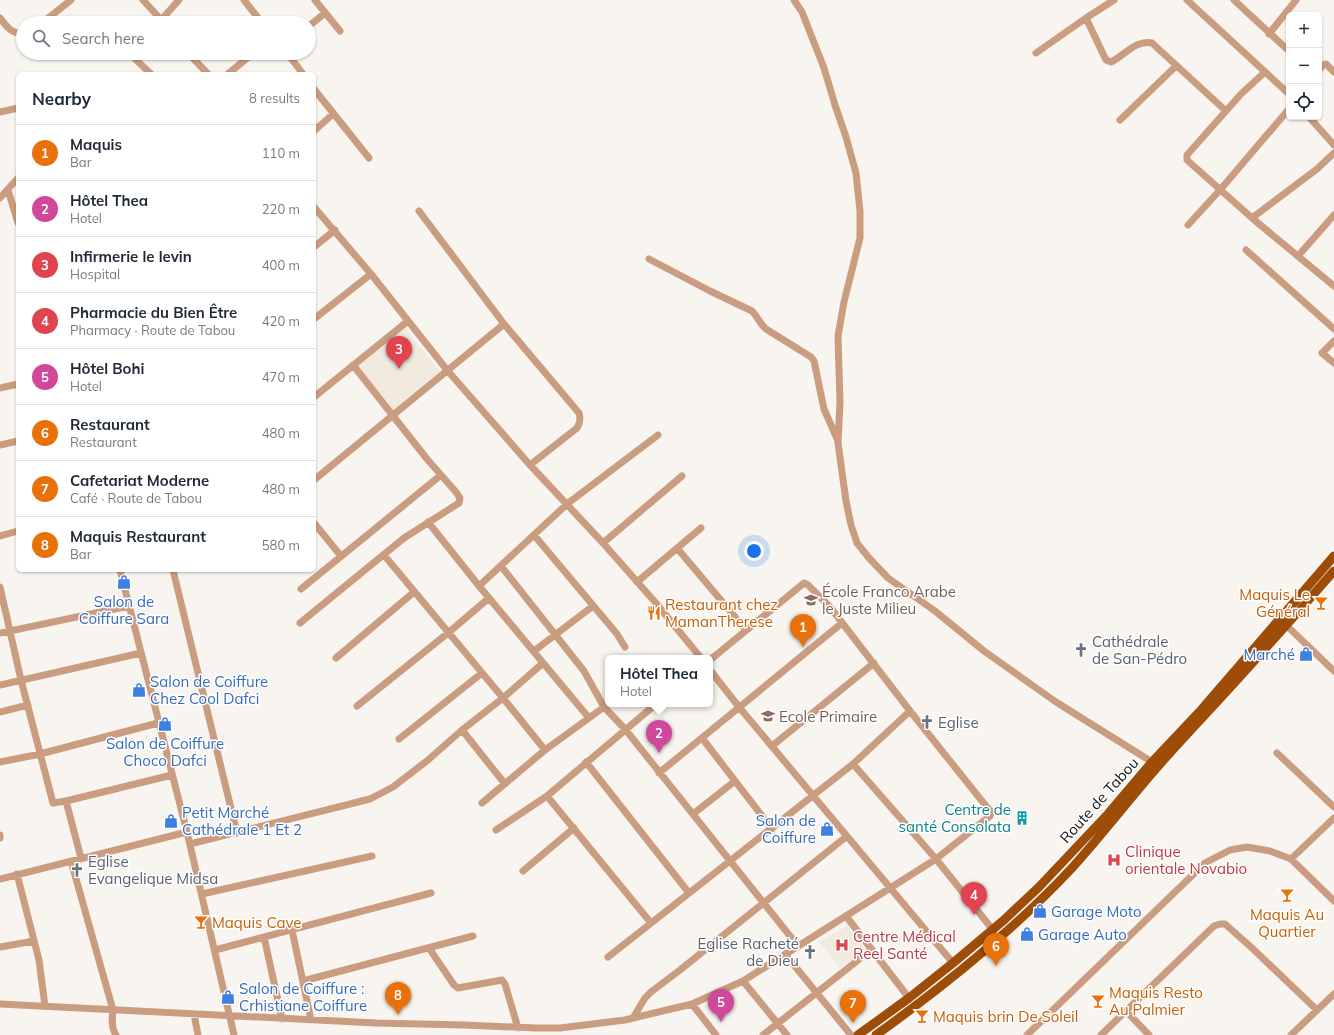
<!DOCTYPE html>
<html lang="en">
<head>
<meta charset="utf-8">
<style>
	:root { --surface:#fff; --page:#f2f2f3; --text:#1f2937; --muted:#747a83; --line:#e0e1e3; --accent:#b45309 }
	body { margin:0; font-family:Mulish,sans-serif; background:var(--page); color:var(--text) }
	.controls { position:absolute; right:12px; top:12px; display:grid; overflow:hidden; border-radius:6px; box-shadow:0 1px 3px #0004 }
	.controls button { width:36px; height:36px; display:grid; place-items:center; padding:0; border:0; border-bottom:1px solid var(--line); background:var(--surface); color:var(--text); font:20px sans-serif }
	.you { position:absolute; left:754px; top:551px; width:14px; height:14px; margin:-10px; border:3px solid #fff; border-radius:50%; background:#1a73e8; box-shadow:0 0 0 6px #1a73e833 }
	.badge { display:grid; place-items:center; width:26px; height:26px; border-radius:50%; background:var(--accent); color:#fff; font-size:13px; font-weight:700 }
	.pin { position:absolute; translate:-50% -33px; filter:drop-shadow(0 1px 2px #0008) }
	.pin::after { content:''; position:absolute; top:21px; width:14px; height:12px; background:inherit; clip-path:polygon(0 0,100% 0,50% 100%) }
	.popup { position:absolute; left:605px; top:655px; width:108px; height:52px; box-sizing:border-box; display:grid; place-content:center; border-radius:6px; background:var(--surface); filter:drop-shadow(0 1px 3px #0005); font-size:13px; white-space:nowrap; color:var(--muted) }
	.popup b { font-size:15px; color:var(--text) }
	.popup::after { content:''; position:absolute; left:50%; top:100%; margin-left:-8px; border:8px solid transparent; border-top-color:var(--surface) }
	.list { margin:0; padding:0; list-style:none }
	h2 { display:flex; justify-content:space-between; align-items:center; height:52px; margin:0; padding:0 16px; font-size:17px }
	h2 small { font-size:13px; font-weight:400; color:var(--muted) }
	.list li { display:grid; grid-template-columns:26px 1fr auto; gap:12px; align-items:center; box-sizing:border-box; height:56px; padding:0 16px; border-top:1px solid var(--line) }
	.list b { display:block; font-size:15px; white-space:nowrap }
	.list p { margin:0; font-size:13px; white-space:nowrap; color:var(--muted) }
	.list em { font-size:13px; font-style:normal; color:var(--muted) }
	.icon { flex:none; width:22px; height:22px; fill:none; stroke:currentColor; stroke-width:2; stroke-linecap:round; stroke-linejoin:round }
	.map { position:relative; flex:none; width:1334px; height:1035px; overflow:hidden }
	.search { position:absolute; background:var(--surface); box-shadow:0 1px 3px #0004; left:16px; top:16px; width:300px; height:44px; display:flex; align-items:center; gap:10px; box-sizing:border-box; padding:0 14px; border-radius:22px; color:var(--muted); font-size:15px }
	.panel { position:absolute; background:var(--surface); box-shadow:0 1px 3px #0004; left:16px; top:72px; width:300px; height:500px; border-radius:6px }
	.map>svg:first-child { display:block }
	.built { fill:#f1ebdf }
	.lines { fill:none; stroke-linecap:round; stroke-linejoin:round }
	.minor { stroke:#ca9c80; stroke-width:7 }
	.major { stroke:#9e4d08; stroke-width:9 }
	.labels { text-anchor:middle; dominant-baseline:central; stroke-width:3; stroke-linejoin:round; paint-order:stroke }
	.education-label { font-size:15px; fill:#785e54; stroke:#fff; text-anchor:start }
	.food-label { font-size:15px; fill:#c56008; stroke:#fff; text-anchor:start }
	.shop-label { font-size:15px; fill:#366cbe; stroke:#fff; text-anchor:start }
	.worship-label { font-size:15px; fill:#5b616d; stroke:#fff; text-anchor:start }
	.street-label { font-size:15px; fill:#161513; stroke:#fff }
	.culture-label { font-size:15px; fill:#0d838f; stroke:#fff; text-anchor:end }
	.health-label { font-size:15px; fill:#be3a42; stroke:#fff; text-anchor:start }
</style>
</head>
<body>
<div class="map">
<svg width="1334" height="1035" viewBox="0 0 1334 1035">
	<rect width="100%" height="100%" fill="#f8f5f0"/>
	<path class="built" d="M405 328 440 371 393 411 358 366Z
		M847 926 865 949 840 968 819 942Z"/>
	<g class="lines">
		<path class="minor" d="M143 0 164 23
			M244 0 262 23
			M315 0 340 31
			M794 0 802 12 824 68 835 105 846 137 856 173 860 211V238L844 302 838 336 840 402 838 443 846 501 851 525 857 543 869 558 888 578 935 611 984 651 1056 702 1152 762
			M1187 0 1289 94
			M1234 0 1289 51
			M0 18C7 27 11 33 23 34
			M1086 18 1106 60 1111 62C1124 56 1136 39 1152 43L1226 111
			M161 20 179 0
			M42 23 71 0
			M309 26 325 13
			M1269 34 1296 0
			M188 53 208 74
			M287 53 303 74
			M1036 53 1086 18 1114 0
			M130 54 151 74
			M1319 70 1323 65 1326 64 1334 72
			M1265 72 1241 94 1187 155V160L1252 218 1334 286
			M228 74 253 53
			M314 89 369 158
			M0 112 18 108
			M1309 117 1334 145
			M1120 120 1176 66
			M314 131 333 114
			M8 190 18 223
			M0 198 18 178
			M314 207 371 274 447 370 530 465 603 543 655 602 701 658
			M1252 218 1317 169 1334 153
			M1188 225 1220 190 1289 109
			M314 247 335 230
			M1246 250 1334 329
			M1298 256 1334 215
			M649 259 710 291 752 311C758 317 760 324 766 329L811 357 814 361 824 409 838 441
			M314 319 371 274
			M504 324 579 413C581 419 580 423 577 428L530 465
			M1334 341 1322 353 1334 363
			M0 388 18 384
			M314 397 408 321
			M0 445 18 441
			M314 480 504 324 419 211
			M428 522 479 586 589 718
			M314 523 341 556
			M534 535 617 634 625 647
			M0 536 18 531
			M603 543 682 476
			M677 548 746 630
			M384 555 503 698 545 750
			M501 566 584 671 604 707 625 729 798 946
			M120 570 187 832 234 1035
			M173 570 237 833
			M637 582 701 528
			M479 586 567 504 658 435
			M0 587 21 680 53 803 66 801 172 775
			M301 589 441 475
			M300 623 404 538 459 503 460 498 456 492 427 459 353 365
			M1287 626 1334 671
			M0 633 129 606
			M534 651 593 606
			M336 658 414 592
			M710 670 739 707 953 963
			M0 685 141 653
			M357 706 448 633 489 598
			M0 712 28 705
			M462 730 505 784
			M702 738 772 829
			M399 739 482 673
			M772 746 874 663
			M1277 753 1334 807
			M0 762 40 754 158 723
			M586 762 689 893
			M853 764 936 859 993 930
			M659 773 842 623
			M547 796 651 923
			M66 801 81 858
			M482 803 545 750 604 707
			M693 814 735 781
			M496 830 547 796 656 704
			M0 835V838
			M190 844 370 799 393 787 428 760 462 730 503 698 543 663
			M1291 859 1334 818
			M71 861 113 1010C112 1018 111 1028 116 1035
			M523 871 574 828
			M17 874 39 960 45 1006
			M0 879 187 832
			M202 894 372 856
			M846 916 909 998
			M292 930 311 1020
			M264 937 282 1019
			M0 947 34 941
			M429 948 454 985 458 988 502 980 505 984 518 1028
			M215 950 431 893
			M785 954 851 1035
			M608 957 853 764 910 711
			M303 981 473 936
			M743 981 787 1035
			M0 1004 376 1023 464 1025 536 1028H560L625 1020 692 1004 743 981 936 859 990 816 991 814 990 811 910 711 830 607 808 585 804 583 710 660
			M692 1004 716 1035
			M1126 1011 1149 1035
			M194 1014 198 1035
			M633 1018 645 998 651 992 680 970 847 836
			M763 1035 871 950
			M1027 1035 1205 863 1230 850 1247 847 1270 851 1291 859 1334 901
			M1101 1035 1214 926 1220 924H1225L1252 948 1317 1010
			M1291 1035 1334 994"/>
		<path class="major" d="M858 1035 909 998 953 963 1004 920 1039 887 1108 814 1152 762 1202 709 1334 556
			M876 1035C944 986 1014 930 1071 869 1102 835 1130 798 1160 764 1181 740 1203 717 1225 693 1262 653 1298 612 1334 571"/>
	</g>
	<defs>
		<symbol id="shop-bare" viewBox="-9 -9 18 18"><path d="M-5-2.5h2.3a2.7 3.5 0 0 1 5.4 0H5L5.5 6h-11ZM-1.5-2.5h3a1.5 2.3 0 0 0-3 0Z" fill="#3f7fe0" stroke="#fff" stroke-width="2.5" paint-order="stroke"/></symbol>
		<symbol id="school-bare" viewBox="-9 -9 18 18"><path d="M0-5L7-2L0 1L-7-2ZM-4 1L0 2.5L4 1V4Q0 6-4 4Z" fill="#8d6e63" stroke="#fff" stroke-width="2.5" paint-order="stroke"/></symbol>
		<symbol id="bar-bare" viewBox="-9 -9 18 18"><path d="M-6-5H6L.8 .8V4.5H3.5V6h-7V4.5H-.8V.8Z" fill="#e8710a" stroke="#fff" stroke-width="2.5" paint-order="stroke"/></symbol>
		<symbol id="restaurant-bare" viewBox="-9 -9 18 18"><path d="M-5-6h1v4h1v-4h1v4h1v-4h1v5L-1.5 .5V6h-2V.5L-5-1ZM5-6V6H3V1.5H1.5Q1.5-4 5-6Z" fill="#e8710a" stroke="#fff" stroke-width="2.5" paint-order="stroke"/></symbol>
		<symbol id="church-bare" viewBox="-9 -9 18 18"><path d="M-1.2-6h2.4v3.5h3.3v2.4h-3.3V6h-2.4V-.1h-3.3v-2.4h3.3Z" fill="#6b7280" stroke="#fff" stroke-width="2.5" paint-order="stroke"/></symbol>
		<symbol id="building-bare" viewBox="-9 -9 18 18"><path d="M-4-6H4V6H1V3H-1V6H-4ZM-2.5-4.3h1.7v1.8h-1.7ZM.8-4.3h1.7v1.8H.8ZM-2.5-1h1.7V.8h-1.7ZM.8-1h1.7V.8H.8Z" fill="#0f9aa8" stroke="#fff" stroke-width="2.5" paint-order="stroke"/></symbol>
		<symbol id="hospital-bare" viewBox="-9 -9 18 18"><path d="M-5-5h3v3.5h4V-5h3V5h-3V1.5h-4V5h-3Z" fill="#e0444e" stroke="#fff" stroke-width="2.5" paint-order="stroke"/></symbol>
	</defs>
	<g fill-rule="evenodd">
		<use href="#shop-bare" x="114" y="572" width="20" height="20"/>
		<use href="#school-bare" x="801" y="590" width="20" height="20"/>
		<use href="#bar-bare" x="1311" y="593" width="20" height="20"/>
		<use href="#restaurant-bare" x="644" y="603" width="20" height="20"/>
		<use href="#church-bare" x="1071" y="640" width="20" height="20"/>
		<use href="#shop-bare" x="1296" y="644" width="20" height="20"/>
		<use href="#shop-bare" x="129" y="680" width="20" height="20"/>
		<use href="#school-bare" x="758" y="706" width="20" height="20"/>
		<use href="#church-bare" x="917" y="712" width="20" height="20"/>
		<use href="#shop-bare" x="155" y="714" width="20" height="20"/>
		<use href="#building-bare" x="1012" y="808" width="20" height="20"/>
		<use href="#shop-bare" x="161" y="811" width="20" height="20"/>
		<use href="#shop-bare" x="817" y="819" width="20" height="20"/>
		<use href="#hospital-bare" x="1104" y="850" width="20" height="20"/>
		<use href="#church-bare" x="67" y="860" width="20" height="20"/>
		<use href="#bar-bare" x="1277" y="885" width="20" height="20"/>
		<use href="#shop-bare" x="1030" y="901" width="20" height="20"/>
		<use href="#bar-bare" x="191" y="912" width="20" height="20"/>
		<use href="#shop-bare" x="1017" y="924" width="20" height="20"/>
		<use href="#hospital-bare" x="832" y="935" width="20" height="20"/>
		<use href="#church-bare" x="800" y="942" width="20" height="20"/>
		<use href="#shop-bare" x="218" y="987" width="20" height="20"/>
		<use href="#bar-bare" x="1088" y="991" width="20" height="20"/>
		<use href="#bar-bare" x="912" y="1006" width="20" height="20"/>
	</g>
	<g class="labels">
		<g class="education-label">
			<text x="822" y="591">École Franco Arabe<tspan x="822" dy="17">le Juste Milieu</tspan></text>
			<text x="779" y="716">Ecole Primaire</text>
		</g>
		<g class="food-label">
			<text x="1310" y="594" text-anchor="end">Maquis Le<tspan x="1310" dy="17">Général</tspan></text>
			<text x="665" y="604">Restaurant chez<tspan x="665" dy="17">MamanTherese</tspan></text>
			<text x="1287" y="914" text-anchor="middle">Maquis Au<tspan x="1287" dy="17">Quartier</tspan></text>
			<text x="212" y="922">Maquis Cave</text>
			<text x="1109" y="992">Maquis Resto<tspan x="1109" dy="17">Au Palmier</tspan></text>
			<text x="933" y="1016">Maquis brin De Soleil</text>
		</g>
		<g class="shop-label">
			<text x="124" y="601" text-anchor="middle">Salon de<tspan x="124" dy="17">Coiffure Sara</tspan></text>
			<text x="1295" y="654" text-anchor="end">Marché</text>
			<text x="150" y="681">Salon de Coiffure<tspan x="150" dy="17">Chez Cool Dafci</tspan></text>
			<text x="165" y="743" text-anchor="middle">Salon de Coiffure<tspan x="165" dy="17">Choco Dafci</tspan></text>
			<text x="182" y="812">Petit Marché<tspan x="182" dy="17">Cathédrale 1 Et 2</tspan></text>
			<text x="816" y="820" text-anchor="end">Salon de<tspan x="816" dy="17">Coiffure</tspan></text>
			<text x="1051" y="911">Garage Moto</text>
			<text x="1038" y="934">Garage Auto</text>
			<text x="239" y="988">Salon de Coiffure :<tspan x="239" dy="17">Crhistiane Coiffure</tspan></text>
		</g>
		<g class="worship-label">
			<text x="1092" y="641">Cathédrale<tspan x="1092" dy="17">de San-Pédro</tspan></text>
			<text x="938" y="722">Eglise</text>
			<text x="88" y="861">Eglise<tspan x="88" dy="17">Evangelique Midsa</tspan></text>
			<text x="799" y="943" text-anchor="end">Eglise Racheté<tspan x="799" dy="17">de Dieu</tspan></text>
		</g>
		<g class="street-label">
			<text transform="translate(1099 800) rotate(-48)">Route de Tabou</text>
		</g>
		<g class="culture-label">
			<text x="1011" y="809">Centre de<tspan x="1011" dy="17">santé Consolata</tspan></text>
		</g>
		<g class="health-label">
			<text x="1125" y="851">Clinique<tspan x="1125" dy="17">orientale Novabio</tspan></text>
			<text x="853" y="936">Centre Médical<tspan x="853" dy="17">Reel Santé</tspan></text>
		</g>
	</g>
</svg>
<div class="controls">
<button>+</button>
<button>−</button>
<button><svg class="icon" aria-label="locate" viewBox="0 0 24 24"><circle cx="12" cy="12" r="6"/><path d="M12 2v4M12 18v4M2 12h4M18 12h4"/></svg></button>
</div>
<div class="you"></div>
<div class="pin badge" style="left:803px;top:647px;background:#e8710a">1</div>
<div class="pin badge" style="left:659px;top:753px;background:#d1479c">2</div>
<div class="popup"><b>Hôtel Thea</b>Hotel</div>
<div class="pin badge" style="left:399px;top:369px;background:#e0444e">3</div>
<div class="pin badge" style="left:974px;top:915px;background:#e0444e">4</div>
<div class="pin badge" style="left:721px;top:1022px;background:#d1479c">5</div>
<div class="pin badge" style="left:996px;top:966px;background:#e8710a">6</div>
<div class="pin badge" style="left:853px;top:1023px;background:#e8710a">7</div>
<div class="pin badge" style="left:398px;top:1015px;background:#e8710a">8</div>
<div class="search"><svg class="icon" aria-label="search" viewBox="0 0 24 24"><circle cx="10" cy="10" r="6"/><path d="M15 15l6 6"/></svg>Search here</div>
<section class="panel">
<h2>Nearby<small>8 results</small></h2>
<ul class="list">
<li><span class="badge" style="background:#e8710a">1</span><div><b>Maquis</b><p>Bar</p></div><em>110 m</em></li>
<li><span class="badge" style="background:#d1479c">2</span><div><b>Hôtel Thea</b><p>Hotel</p></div><em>220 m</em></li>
<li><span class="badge" style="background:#e0444e">3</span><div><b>Infirmerie le levin</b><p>Hospital</p></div><em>400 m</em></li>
<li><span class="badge" style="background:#e0444e">4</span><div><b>Pharmacie du Bien Être</b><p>Pharmacy · Route de Tabou</p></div><em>420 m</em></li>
<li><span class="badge" style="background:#d1479c">5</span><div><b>Hôtel Bohi</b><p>Hotel</p></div><em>470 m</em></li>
<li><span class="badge" style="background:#e8710a">6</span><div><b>Restaurant</b><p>Restaurant</p></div><em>480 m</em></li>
<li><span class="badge" style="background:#e8710a">7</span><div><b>Cafetariat Moderne</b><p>Café · Route de Tabou</p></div><em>480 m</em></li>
<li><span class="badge" style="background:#e8710a">8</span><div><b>Maquis Restaurant</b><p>Bar</p></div><em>580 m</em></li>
</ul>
</section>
</div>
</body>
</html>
